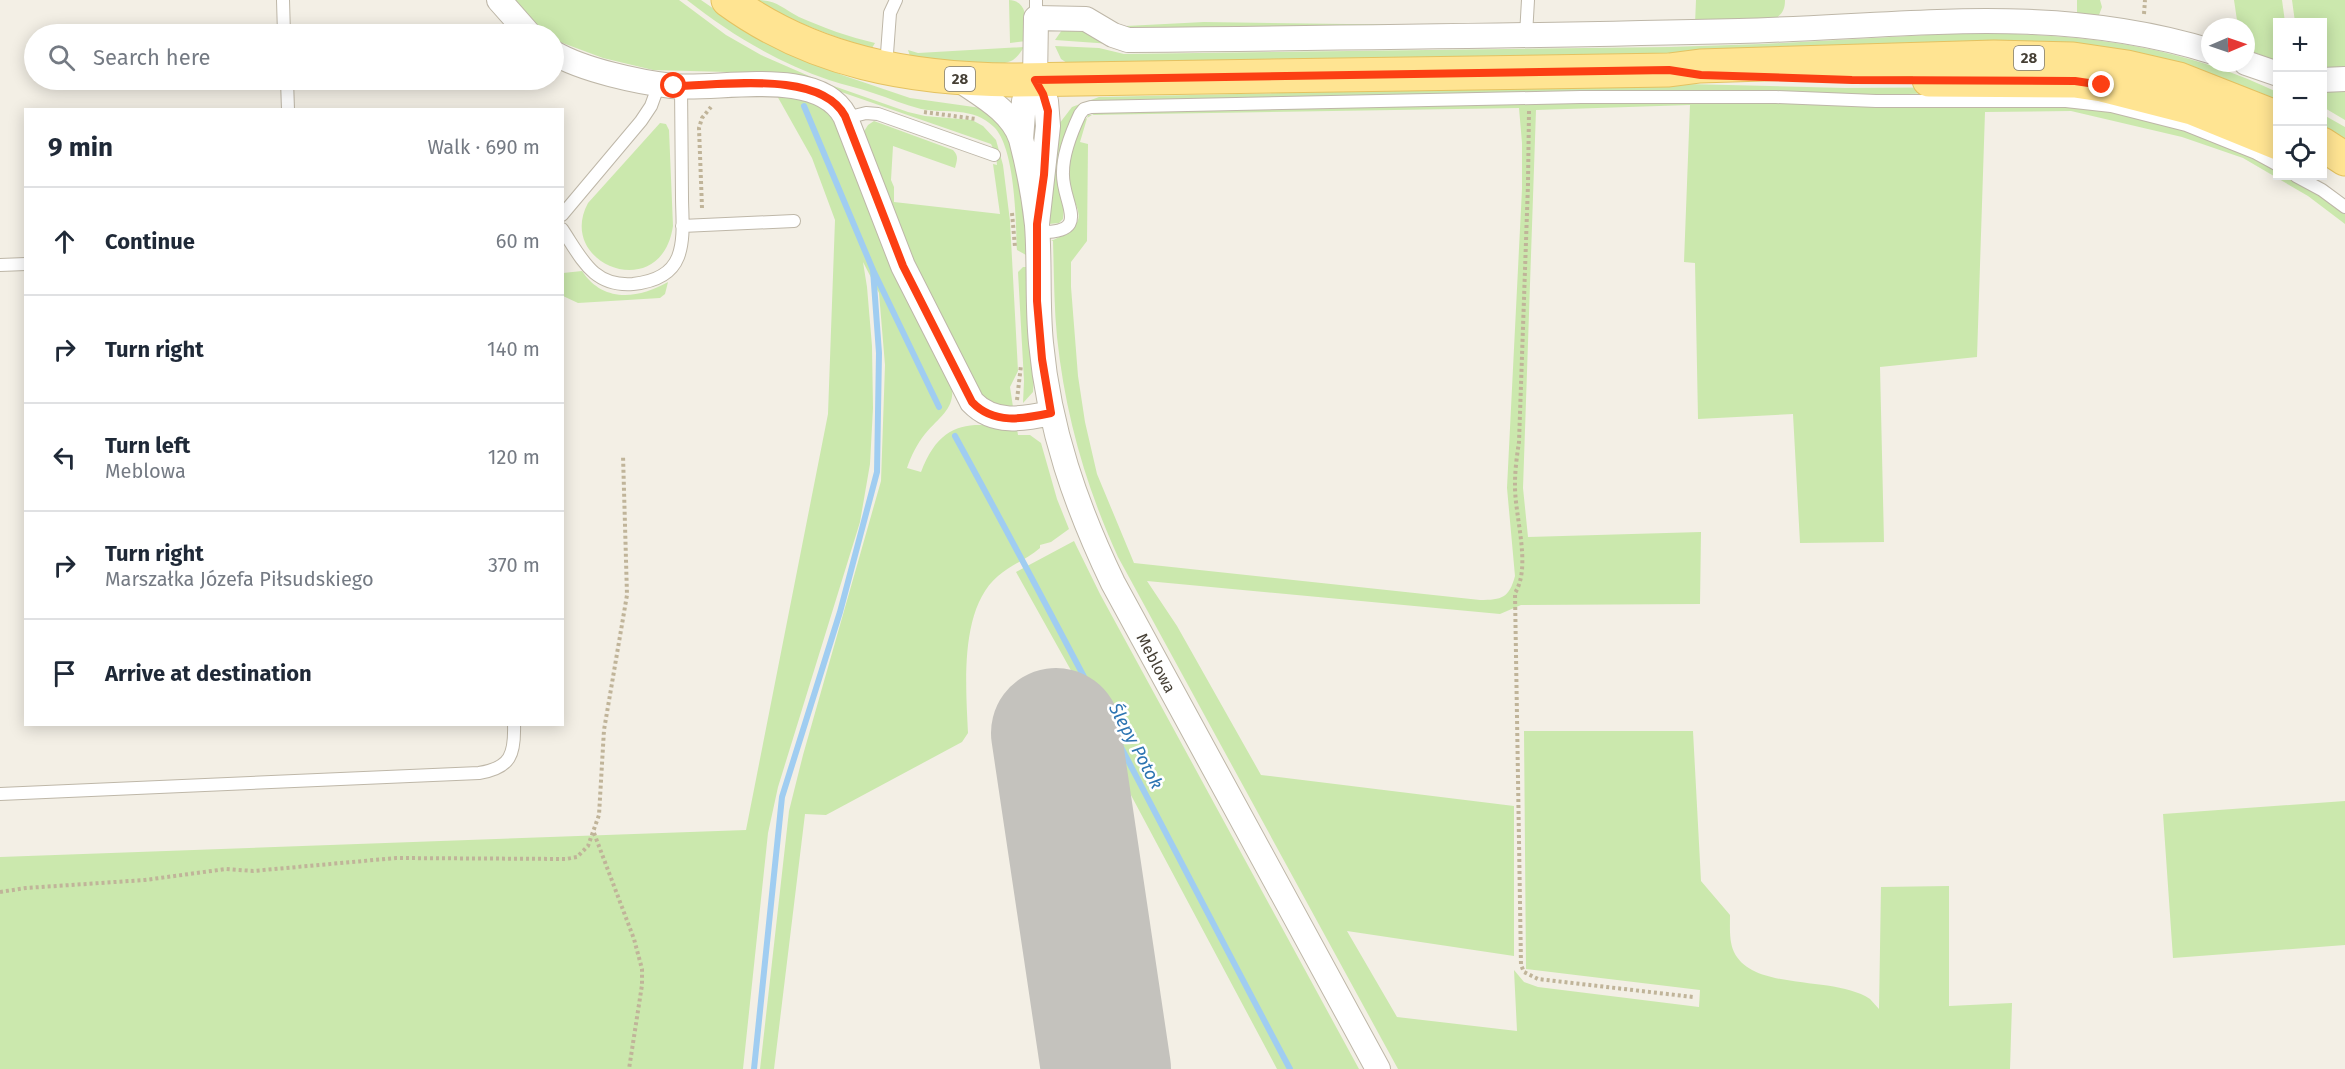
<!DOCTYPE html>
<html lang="en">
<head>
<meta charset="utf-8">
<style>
	:root { --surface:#fff; --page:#f6f6f7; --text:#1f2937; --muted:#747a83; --line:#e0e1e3 }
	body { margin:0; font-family:"Fira Sans",sans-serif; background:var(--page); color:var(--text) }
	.controls { position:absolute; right:18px; top:18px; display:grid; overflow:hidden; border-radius:0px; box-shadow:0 3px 15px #0003 }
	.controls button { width:54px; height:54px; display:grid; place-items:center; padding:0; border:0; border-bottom:2px solid var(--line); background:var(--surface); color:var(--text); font:30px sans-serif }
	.compass { position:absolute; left:2201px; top:18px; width:54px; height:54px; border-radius:50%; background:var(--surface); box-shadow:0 3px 15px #0003; rotate:88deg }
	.stop { position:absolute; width:18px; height:18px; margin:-14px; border:4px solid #fc3f13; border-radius:50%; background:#fff }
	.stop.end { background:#fc3f13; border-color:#fff; box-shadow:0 2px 6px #0008 }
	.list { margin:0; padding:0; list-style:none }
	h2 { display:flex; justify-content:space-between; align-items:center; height:78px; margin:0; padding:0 24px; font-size:26px }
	h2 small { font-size:20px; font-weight:400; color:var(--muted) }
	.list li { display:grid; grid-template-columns:39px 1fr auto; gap:18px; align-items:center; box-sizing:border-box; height:108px; padding:0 24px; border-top:2px solid var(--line) }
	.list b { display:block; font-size:22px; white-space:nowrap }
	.list p { margin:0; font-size:20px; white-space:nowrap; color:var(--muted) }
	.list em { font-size:20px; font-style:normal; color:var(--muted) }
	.icon { flex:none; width:33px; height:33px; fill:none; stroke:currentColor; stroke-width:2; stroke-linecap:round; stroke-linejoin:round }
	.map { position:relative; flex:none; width:2345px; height:1069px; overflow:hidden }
	.search { position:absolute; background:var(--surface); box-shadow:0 3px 15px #0003; left:24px; top:24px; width:540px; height:66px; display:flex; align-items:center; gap:15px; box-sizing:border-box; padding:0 21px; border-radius:33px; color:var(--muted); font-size:22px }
	.panel { position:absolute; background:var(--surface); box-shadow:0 3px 15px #0003; left:24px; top:108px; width:540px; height:618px; border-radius:0px }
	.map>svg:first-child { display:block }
	.green { fill:#cbe8ad; fill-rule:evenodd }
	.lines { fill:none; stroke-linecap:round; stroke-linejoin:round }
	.stream { stroke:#a0cdf1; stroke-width:6 }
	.runway { stroke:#c4c2bd; stroke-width:130 }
	.service-casing { stroke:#beb7a8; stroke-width:14 }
	.minor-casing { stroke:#beb7a8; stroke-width:26 }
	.primary-casing { stroke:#e4c261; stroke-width:35 }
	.path { stroke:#c0b499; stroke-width:4; stroke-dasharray:3 3; stroke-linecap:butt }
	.service { stroke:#fff; stroke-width:12 }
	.minor { stroke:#fff; stroke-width:24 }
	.primary { stroke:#ffe492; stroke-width:33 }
	.route { stroke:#fc3f13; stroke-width:8 }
	.labels { text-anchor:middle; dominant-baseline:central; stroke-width:5; stroke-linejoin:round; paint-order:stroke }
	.shield { fill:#fff; stroke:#7d7972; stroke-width:1.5 }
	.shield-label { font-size:15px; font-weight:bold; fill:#453f35 }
	.street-label { font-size:16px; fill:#453f35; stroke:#fff }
	.water-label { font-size:18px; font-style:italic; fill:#2d75b2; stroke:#fff }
</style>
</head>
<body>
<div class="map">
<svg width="2345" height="1069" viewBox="0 0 2345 1069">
	<rect width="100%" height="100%" fill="#f3efe5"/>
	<path class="green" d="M513 0H679L726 35 761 55 825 83 908 112 925 116 972 120 983 126 996 140 1003 165 1010 221 1018 371 1010 387 1013 407C998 406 989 402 978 392L899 231 863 133 868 125 874 121 953 150C959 156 957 160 955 168L893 146 891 180 894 187V202L1000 214 993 164 997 165 996 154 991 144 824 86 764 73 653 70 603 58 560 42 554 38V34C537 34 523 12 513 0Z
		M687 0H701L752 35 842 75 910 98 981 108 1011 135 1025 219 1026 255 1017 250C1016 220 1015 148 994 127 973 106 946 114 921 109 905 105 889 98 873 93 859 88 844 85 829 80 777 62 730 34 687 0Z
		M756 0C777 0 782 8 799 17 824 28 849 37 875 43L872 48C830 36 794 22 756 0Z
		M1009 0C1030 1 1026 26 1026 41L1010 43Z
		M1696 0H1785C1785 10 1782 14 1774 20L1695 24Z
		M2077 0H2100L2102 7 2099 15 2077 14Z
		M2234 0H2282L2285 22H2278L2277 61 2246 53V27H2238Z
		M2292 0H2345V70L2323 71 2322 22H2295Z
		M1204 22 1500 26 1123 29 1126 26Z
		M1073 26 1111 44 1055 40 1062 30Z
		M1945 34C2062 31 2171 41 2277 92L2278 101 1772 53 1067 63 1061 59 1055 46 1099 48 1124 54 1669 47 1762 44Z
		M1024 47C1020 53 1017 58 1011 61 993 70 931 59 910 56L908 50 918 53Z
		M1687 84 1845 88 2001 87 2211 128 1989 92 1867 95 1687 90 1090 101 1072 119 1063 219 1059 223 1049 224 1059 124 1072 107 1099 97Z
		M2345 87V120L2323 107 2322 89Z
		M776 94 791 96 831 110 951 380C957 408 942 414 925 434 917 444 911 456 907 468L921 472C941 420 969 421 1017 429L1018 435H1030L1041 443 1057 499 1069 529 1051 542 1040 545V548C1027 559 1011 565 998 576 959 609 966 687 968 733L962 742 826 815 805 814 774 1069H760L789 811 803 755 881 481 885 365 879 293 863 262 867 287 872 346 873 408 870 464 860 522 778 787 768 833 743 1069H0V857L746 830 828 414 835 220 812 158Z
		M1690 99 1972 102 2098 108 2207 136 2277 169 2278 176C2303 176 2326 198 2345 213V224L2308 196 2243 158 2182 137 2071 111 1985 112 1977 357 1880 367 1884 542 1800 543 1793 414 1698 419 1695 263 1684 262 1690 105 1536 110 1523 488 1528 537 1701 532 1700 604 1521 605 1500 614 1147 581 1177 626 1261 775 1514 806V956L1347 931 1397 1017 1517 1031 1514 970 1524 982 1538 987 1699 1007 1700 990 1526 969 1524 731H1693L1701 881 1730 915C1730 927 1729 941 1734 952 1753 992 1834 975 1870 999 1873 1002 1876 1006 1879 1009L1881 887 1949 886V1006L2012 1003 2010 1069H1398L1118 557C1086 487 1065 414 1057 337 1054 306 1054 273 1053 241H1051C1102 218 1067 207 1067 171 1067 154 1076 136 1082 121L1097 112ZM1519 108 1522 143V189L1507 488 1515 576C1509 598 1502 600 1480 600L1134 563 1097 474 1085 422 1078 376 1071 287V262L1087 241 1088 144 1080 142 1088 115Z
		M2322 114 2345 127V140L2323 126Z
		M660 123 666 124 669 130 673 226C661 306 555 264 588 203Z
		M1023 267H1026L1034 379 1033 392 1023 403 1024 381 1018 272Z
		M582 271C603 303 638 299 668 282L665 294 660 298 578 303 563 296V273Z
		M1074 541 1100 594 1359 1069H1277L1108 752 1106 733 1016 572Z
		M2345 801V945L2173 958 2163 814Z"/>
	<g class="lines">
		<path class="stream" d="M804 106 873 270 939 407
			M955 436C1070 645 1178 859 1290 1069
			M754 1069 782 797 840 612 877 472 879 353 873 270"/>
		<path class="runway" d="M1056 733 1106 1069"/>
		<defs>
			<path id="service" d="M283 0 284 34
				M1036 18V0
				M1526 35 1528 0
				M886 67 890 13 896 0
				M287 80 288 110
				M846 118 866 113 878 114 994 155
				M2296 176 2322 190 2345 207
				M562 215 641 121 651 106 659 84
				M682 226 794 221
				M562 229C582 259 593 287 633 284 652 282 671 275 678 257 685 239 682 215 682 197 682 160 681 123 681 86
				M1037 232C1095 234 1061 203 1063 172 1063 153 1072 131 1080 114L1084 109 1091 107 1581 97H1776L1876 101H2066L2111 106 2186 125 2256 153 2278 165
				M0 265 26 264
				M0 794 479 773C511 768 515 754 514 724"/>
			<path id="minor" d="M499 0 529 34
				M554 53C583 70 638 82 672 86 718 91 818 66 845 116L903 266 972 402C994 425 1023 419 1051 413
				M2246 63 2278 74
				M958 79C981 95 1012 111 1021 139 1028 166 1034 197 1037 225 1040 264 1037 304 1041 343 1049 429 1076 506 1113 583L1378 1069
				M2322 80 2345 79
				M1021 139 1024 101 1035 80
				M1037 224 1048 126 1046 101 1035 80 1036 18 1086 19 1113 35 1128 40C1331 38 1535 36 1739 31 1901 27 2051 2 2210 51"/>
			<path id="primary" d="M728 0C813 62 910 79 1013 80L1669 70 1700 66 1994 57 2073 59 2127 67 2179 79 2278 118
				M1929 80 2075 81 2102 85 2192 108 2278 143
				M2322 144 2345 159"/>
		</defs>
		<use href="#service" class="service-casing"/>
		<use href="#minor" class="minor-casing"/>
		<use href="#primary" class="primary-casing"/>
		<path class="path" d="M2144 14 2145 0
			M1529 111 1528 184 1519 442C1517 455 1515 470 1515 483 1514 515 1532 566 1515 593L1521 965 1524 972 1538 979 1693 997
			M924 112 976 119
			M702 208 699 128 702 118 711 107
			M1012 213 1015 247
			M1017 400 1021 365
			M594 833 634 939 642 969V985L629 1069
			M0 892 26 888 145 880 226 869 253 871 396 858 566 859 577 857 588 846 599 815 604 730 627 595 623 455"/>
		<use href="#service" class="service"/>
		<use href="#minor" class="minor"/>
		<use href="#primary" class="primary"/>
	</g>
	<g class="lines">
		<path class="route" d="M674 86C719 86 820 69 845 116L903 266 972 402C994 425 1023 419 1051 413L1042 359 1037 301V224L1044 175 1048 111 1043 94 1035 80 1669 70 1701 75 1852 80 2075 81 2102 85"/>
	</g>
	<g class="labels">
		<g class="shield">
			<rect x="2014" y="46" width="30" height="24" rx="4.5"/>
			<rect x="945" y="67" width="30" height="24" rx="4.5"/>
		</g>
		<g class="shield-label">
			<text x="2029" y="58">28</text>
			<text x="960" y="79">28</text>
		</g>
		<g class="street-label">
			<text transform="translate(1156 663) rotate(62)">Meblowa</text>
		</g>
		<g class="water-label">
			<text transform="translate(1136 746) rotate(62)">Ślepy Potok</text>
		</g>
	</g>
</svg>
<div class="controls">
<button>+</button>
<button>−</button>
<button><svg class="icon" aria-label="locate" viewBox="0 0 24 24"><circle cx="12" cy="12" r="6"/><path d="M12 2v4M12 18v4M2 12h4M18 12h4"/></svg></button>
</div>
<svg class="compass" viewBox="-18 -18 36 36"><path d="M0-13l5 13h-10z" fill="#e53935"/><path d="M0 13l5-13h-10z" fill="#747a83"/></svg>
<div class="stop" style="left:674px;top:86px"></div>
<div class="stop end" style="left:2102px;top:85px"></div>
<div class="search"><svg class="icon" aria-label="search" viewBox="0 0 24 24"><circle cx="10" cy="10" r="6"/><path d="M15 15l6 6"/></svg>Search here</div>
<section class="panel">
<h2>9 min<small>Walk · 690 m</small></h2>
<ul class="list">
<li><svg class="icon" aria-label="ahead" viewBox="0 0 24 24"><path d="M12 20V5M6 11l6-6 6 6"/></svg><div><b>Continue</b></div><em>60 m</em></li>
<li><svg class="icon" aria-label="right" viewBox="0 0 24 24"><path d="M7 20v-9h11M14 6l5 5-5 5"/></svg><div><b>Turn right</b></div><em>140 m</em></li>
<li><svg class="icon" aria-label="left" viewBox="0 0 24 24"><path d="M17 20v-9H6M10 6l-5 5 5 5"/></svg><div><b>Turn left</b><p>Meblowa</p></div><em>120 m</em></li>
<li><svg class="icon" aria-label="right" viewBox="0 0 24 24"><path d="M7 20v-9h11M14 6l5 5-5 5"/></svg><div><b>Turn right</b><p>Marszałka Józefa Piłsudskiego</p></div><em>370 m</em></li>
<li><svg class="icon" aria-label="arrive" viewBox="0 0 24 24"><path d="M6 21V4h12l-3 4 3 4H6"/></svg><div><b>Arrive at destination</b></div></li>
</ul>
</section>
</div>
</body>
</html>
